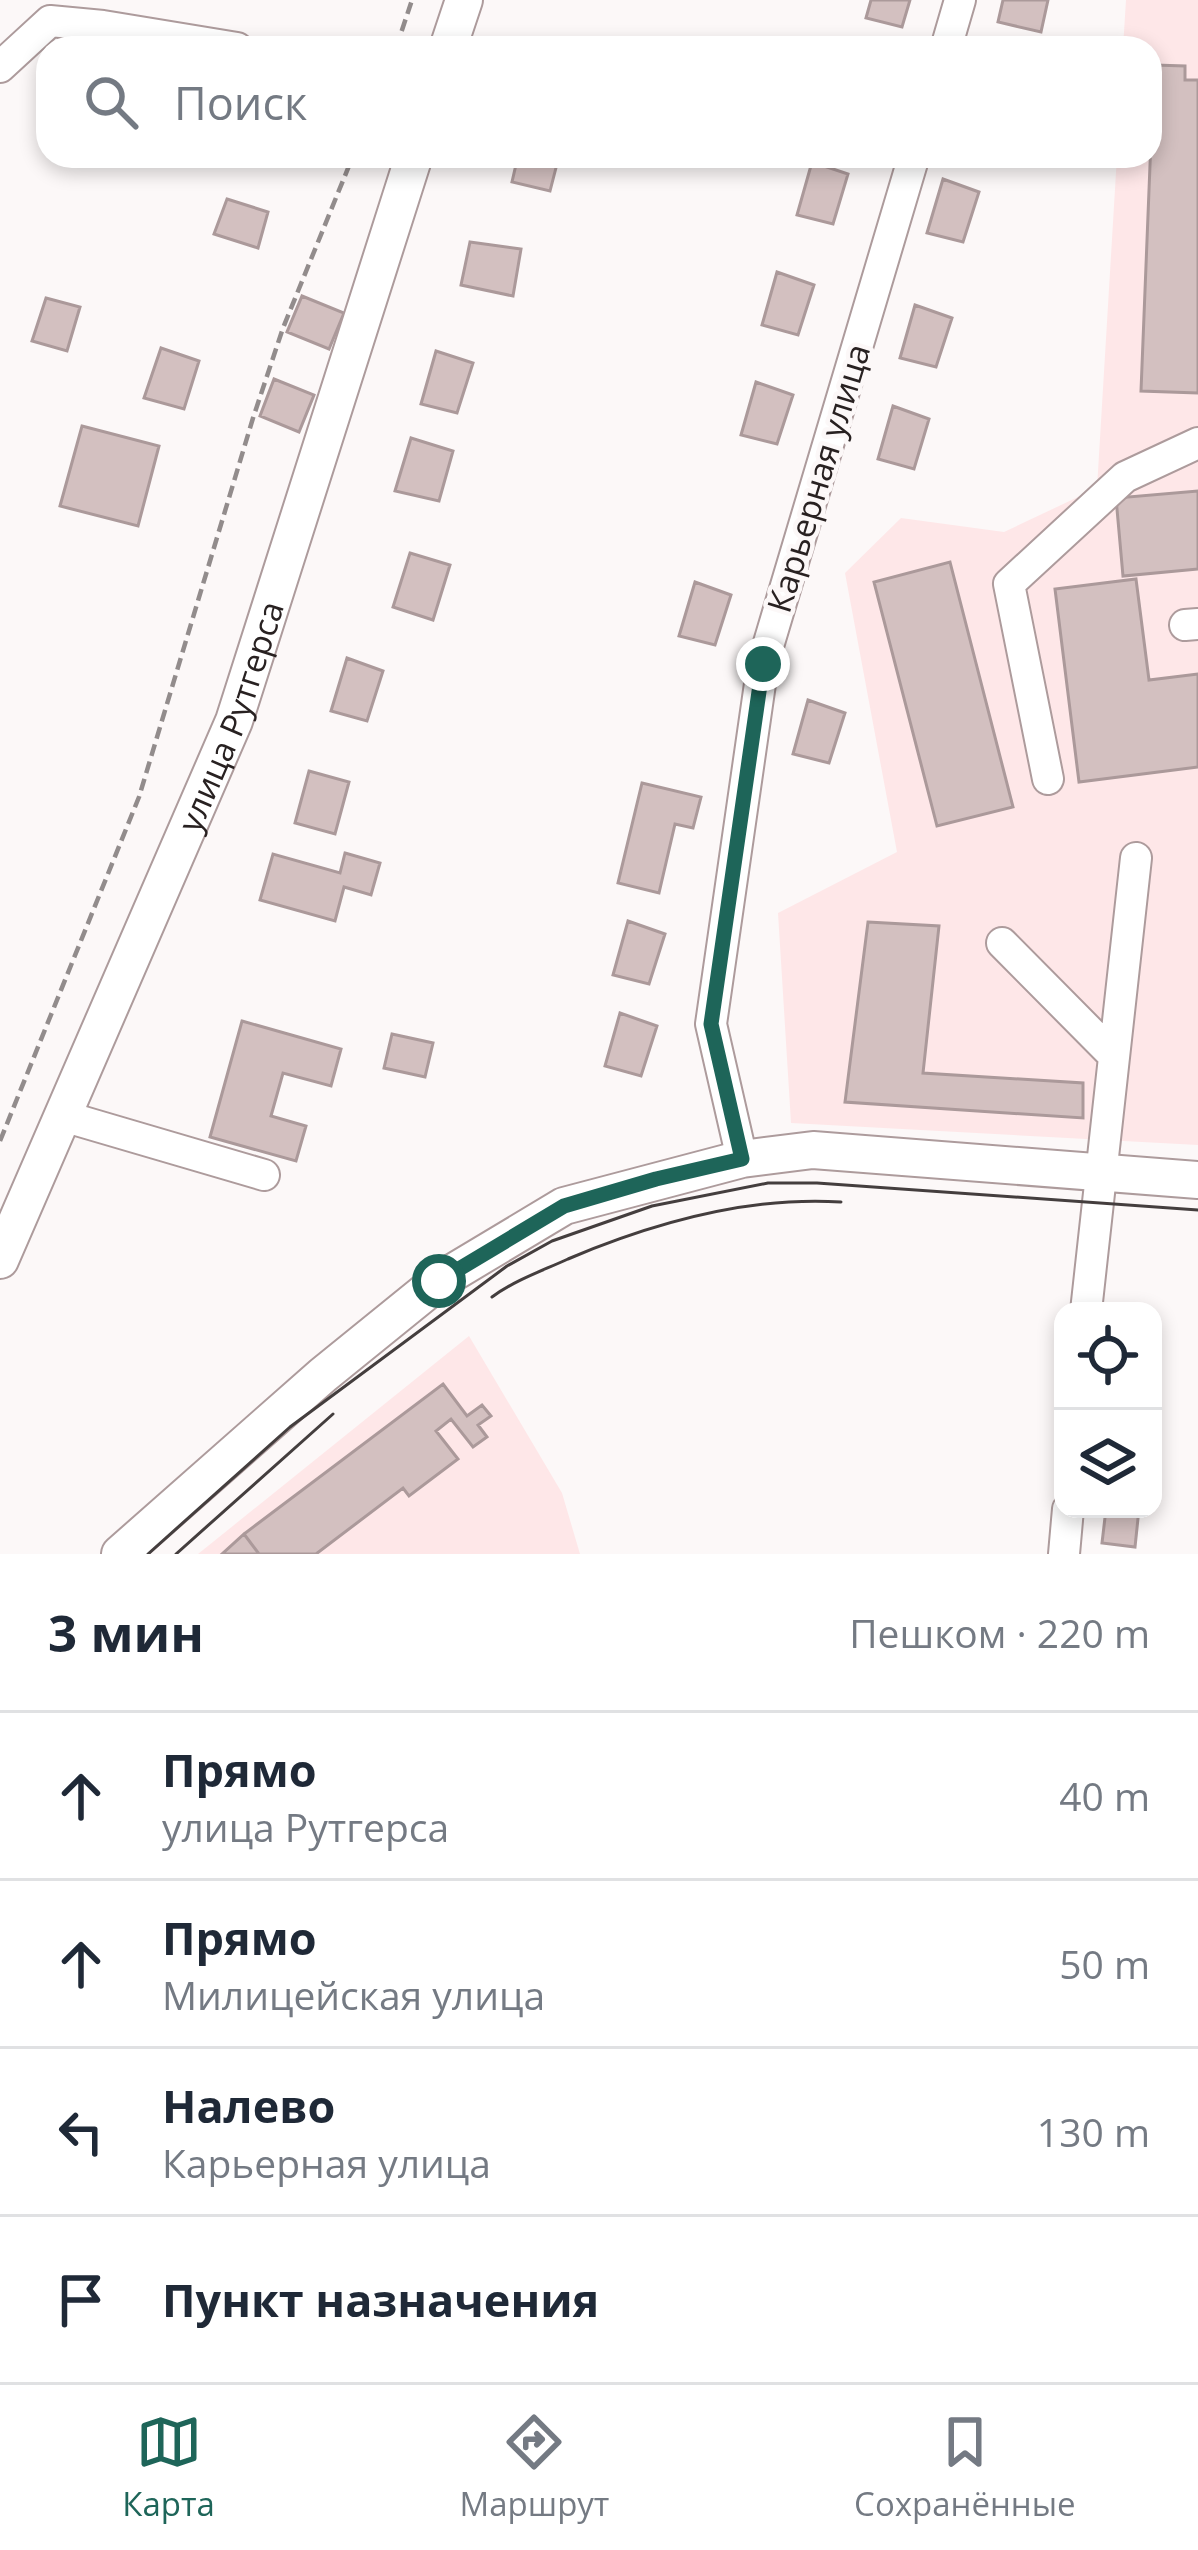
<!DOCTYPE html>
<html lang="ru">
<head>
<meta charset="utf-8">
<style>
	:root { --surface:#fff; --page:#f2f2f3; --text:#1f2937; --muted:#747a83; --line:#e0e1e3; --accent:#1e6559 }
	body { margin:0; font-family:"Open Sans",sans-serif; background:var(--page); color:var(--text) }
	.controls { position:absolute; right:36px; bottom:36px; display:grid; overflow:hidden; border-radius:24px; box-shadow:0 6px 18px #0003 }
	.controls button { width:108px; height:108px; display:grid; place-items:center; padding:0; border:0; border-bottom:3px solid var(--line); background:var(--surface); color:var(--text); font:60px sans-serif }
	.stop { position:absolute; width:36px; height:36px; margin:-27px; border:9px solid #1e6559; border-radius:50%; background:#fff }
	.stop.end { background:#1e6559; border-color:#fff; box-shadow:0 3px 12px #0008 }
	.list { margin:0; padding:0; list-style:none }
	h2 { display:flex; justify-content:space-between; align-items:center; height:156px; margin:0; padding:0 48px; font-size:51px }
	h2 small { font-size:39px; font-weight:400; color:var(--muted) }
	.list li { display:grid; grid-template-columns:78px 1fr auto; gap:36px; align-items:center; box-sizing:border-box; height:168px; padding:0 48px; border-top:3px solid var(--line) }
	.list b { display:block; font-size:45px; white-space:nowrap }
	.list p { margin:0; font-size:39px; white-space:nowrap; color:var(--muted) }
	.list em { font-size:39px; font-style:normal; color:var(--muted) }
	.icon { flex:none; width:66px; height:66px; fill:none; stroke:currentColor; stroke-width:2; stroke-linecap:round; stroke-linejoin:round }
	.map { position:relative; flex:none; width:1198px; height:1554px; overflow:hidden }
	.search { position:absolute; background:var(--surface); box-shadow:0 6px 18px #0003; left:36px; right:36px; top:36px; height:132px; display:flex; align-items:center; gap:30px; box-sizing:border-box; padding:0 42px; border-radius:36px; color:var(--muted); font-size:45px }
	.sheet { height:828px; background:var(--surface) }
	nav { display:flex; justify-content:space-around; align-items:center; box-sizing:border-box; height:168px; border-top:3px solid var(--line); background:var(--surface); font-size:33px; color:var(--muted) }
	nav a { display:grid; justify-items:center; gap:6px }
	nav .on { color:var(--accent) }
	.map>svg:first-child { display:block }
	.built { fill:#fee7e8 }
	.building { fill:#d3c0c0; stroke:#ab999a; stroke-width:3 }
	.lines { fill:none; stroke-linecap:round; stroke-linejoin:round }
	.minor-casing { stroke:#ad9b9c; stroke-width:34 }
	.major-casing { stroke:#ad9b9c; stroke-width:40 }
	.path { stroke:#928c8c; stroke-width:4.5; stroke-dasharray:12 6; stroke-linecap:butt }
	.minor { stroke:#fff; stroke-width:30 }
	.major { stroke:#fff; stroke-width:36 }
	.tram { stroke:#443e3e; stroke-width:3 }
	.route { stroke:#1e6559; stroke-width:15 }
	.labels { text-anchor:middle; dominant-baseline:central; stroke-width:9; stroke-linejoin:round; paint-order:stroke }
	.street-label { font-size:33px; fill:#282121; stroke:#fcf8f8 }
</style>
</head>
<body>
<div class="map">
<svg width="1198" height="1554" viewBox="0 0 1198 1554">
	<rect width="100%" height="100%" fill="#fcf8f8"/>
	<path class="built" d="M1126 0H1198V1145L791 1123 778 913 897 852 845 573 901 518 1004 532 1097 488 1117 156H1150V48H1123Z
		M469 1336 562 1493 580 1554H198Z"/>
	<path class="building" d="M871 0H910L902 27 866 18Z
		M1003 0H1048L1041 32 998 22Z
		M1154 65 1185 66V80H1198V393L1141 391Z
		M518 156H559L550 191 512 182Z
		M812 162 848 174 833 224 797 215Z
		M943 179 979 192 963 242 927 233Z
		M227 199 268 212 258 248 214 234Z
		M470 242 521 249 513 296 461 285Z
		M777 272 814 285 798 335 762 325Z
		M302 296 344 313 329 349 287 332Z
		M46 298 80 307 67 351 32 341Z
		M915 305 952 318 936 367 900 358Z
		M161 348 199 361 184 409 144 398Z
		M436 351 473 363 457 413 421 404Z
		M274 379 314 395 299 432 260 416Z
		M756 382 793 395 777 444 741 435Z
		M893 406 929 419 914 469 878 459Z
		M82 426 159 446 138 526 60 506Z
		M411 438 453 451 439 501 395 491Z
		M1198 491V569L1123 576 1116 498Z
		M410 553 450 565 433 620 393 607Z
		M950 562 1013 807 937 826 874 582Z
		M1136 579 1149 680 1198 674V767L1079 782 1055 589Z
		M695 582 731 595 715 645 679 636Z
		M347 658 383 671 367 721 331 711Z
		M808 700 845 713 829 763 793 754Z
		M309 771 349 782 335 834 295 823Z
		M642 783 701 797 693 828 675 824 659 893 618 883Z
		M345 853 380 863 371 895 344 887 335 921 260 900 273 854 340 873Z
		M628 921 665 934 649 984 613 975Z
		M868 922 939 926 923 1073 1083 1083V1118L845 1102Z
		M620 1013 657 1026 641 1076 605 1066Z
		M242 1021 341 1049 331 1086 283 1073 271 1116 306 1126 296 1161 210 1137Z
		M392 1034 433 1043 425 1077 384 1068Z
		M443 1384 467 1416 482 1405 491 1416 478 1425 487 1437 473 1447 451 1419 436 1431 458 1459 409 1496 403 1488 316 1554H259L244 1534Z
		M1106 1509H1139L1135 1547 1102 1543Z
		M244 1534 259 1554H222Z"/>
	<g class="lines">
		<defs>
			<path id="minor" d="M946 48 960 0
				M0 67 50 21 103 26 237 48
				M1185 625 1198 624
				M1048 779 1009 584 1125 477 1198 443
				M1002 943 1113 1055
				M63 1116 264 1175
				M742 1159 711 1024 763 663 914 156
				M1086 1311 1136 858
				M1064 1554 1068 1509"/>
			<g id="major">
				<path d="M448 48 464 0"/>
				<path id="s1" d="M0 1260 234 721 414 156"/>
				<path d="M120 1554 323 1375 439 1281 564 1206 742 1159 813 1150 1198 1180"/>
			</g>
		</defs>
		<use href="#minor" class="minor-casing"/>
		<use href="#major" class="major-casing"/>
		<path class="path" d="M396 48 412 0
			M0 1141 139 797 253 418 283 328 353 156"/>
		<use href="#minor" class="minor"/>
		<use href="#major" class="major"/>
		<path class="tram" d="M492 1297C515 1280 542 1271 568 1259 653 1223 747 1196 841 1202
			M148 1554 290 1427 507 1266 552 1241 652 1206 768 1183H817L1198 1210
			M176 1554 333 1414"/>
	</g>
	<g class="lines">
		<path class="route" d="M439 1281 564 1206 656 1179 742 1159 711 1024 763 664"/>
	</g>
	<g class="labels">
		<g class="street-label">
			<text transform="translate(818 478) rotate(-73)">Карьерная улица</text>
			<text stroke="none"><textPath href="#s1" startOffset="591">улица Рутгерса</textPath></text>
		</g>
	</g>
</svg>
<div class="controls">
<button><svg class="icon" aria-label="locate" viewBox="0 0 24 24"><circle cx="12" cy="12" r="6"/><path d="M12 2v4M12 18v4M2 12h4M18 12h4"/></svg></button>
<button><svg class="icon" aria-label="layers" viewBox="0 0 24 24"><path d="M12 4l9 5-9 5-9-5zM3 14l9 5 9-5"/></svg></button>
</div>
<div class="stop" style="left:439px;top:1281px"></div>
<div class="stop end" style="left:763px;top:664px"></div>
<div class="search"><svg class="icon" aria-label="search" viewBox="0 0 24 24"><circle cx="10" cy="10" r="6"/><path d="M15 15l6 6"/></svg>Поиск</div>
</div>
<section class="sheet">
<h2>3 мин<small>Пешком · 220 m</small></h2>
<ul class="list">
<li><svg class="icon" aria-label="ahead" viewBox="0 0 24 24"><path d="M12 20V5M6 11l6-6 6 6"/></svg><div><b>Прямо</b><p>улица Рутгерса</p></div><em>40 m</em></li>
<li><svg class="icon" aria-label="ahead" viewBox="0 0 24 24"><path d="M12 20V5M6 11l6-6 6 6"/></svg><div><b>Прямо</b><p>Милицейская улица</p></div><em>50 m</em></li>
<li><svg class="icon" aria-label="left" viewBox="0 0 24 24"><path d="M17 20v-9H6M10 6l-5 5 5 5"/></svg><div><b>Налево</b><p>Карьерная улица</p></div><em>130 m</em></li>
<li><svg class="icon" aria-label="arrive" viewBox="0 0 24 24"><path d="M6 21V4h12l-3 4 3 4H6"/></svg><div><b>Пункт назначения</b></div></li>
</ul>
</section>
<nav>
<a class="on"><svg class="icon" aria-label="map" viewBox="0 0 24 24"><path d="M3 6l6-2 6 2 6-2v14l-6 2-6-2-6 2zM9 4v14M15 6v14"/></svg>Карта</a>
<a><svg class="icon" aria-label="directions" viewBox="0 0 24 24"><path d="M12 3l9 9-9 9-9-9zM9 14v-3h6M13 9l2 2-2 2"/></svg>Маршрут</a>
<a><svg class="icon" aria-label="saved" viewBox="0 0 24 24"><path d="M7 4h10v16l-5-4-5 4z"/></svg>Сохранённые</a>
</nav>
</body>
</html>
